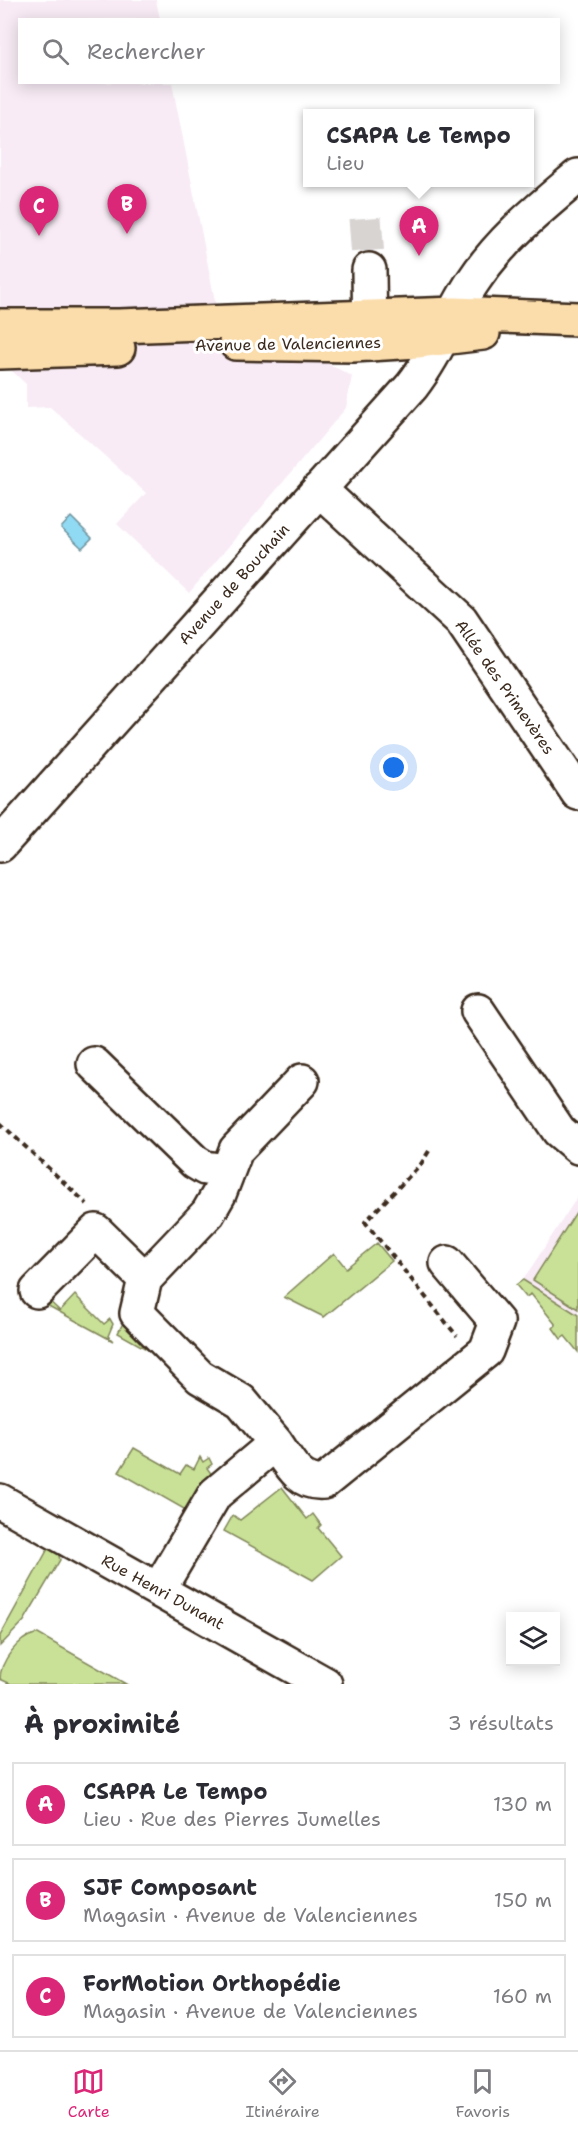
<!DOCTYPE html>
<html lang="fr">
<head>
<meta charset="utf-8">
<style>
	:root { --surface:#fff; --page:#f2f2f3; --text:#2b2b33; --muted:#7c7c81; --line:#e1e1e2; --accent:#db2777 }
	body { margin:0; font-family:"Shantell Sans",sans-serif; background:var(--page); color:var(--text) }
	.controls { position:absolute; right:18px; bottom:18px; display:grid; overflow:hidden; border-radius:0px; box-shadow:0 3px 15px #0003 }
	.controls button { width:54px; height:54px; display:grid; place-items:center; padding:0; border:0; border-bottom:2px solid var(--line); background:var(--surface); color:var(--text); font:30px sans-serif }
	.you { position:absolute; left:394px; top:768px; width:21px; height:21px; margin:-15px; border:4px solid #fff; border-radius:50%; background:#1a73e8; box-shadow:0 0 0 9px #1a73e833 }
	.badge { display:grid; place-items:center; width:39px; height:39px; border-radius:50%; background:var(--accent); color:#fff; font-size:20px; font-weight:700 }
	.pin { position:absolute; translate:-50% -50px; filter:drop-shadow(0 2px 3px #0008) }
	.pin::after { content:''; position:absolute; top:32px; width:21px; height:18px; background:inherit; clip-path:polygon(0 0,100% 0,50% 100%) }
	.popup { position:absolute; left:303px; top:109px; width:231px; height:78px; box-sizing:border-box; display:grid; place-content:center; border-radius:0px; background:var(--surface); filter:drop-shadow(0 2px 4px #0005); font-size:20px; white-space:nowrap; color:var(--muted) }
	.popup b { font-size:22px; color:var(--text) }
	.popup::after { content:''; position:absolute; left:50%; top:100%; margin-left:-12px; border:12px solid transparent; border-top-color:var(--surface) }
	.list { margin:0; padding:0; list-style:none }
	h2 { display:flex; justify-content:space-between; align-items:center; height:78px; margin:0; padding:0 24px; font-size:26px }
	h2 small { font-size:20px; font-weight:400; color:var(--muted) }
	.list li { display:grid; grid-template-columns:39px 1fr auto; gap:18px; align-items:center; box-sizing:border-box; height:84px; margin:0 12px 12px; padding:0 12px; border:2px solid var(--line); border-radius:0px }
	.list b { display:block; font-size:22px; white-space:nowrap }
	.list p { margin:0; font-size:20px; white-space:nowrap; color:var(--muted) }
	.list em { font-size:20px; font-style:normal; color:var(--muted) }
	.icon { flex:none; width:33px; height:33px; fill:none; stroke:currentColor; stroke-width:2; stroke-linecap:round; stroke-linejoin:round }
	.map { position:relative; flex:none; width:578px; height:1684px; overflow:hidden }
	.search { position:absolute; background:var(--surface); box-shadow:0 3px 15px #0003; left:18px; right:18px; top:18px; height:66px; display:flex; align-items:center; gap:15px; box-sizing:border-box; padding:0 21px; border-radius:0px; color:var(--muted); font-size:22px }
	.sheet { height:366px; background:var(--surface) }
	nav { display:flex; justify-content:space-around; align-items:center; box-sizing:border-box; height:84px; border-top:2px solid var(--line); background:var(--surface); font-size:16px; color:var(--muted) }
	nav a { display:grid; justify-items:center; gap:3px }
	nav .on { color:var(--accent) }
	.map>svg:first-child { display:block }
	.built { fill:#f8ebf5 }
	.green { fill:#c8e197; stroke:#82865a; stroke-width:1.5 }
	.water { fill:#91daf3; stroke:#6f949e; stroke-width:1.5 }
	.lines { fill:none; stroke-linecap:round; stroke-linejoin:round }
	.minor-tunnel { stroke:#d8d4d2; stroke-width:33; stroke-dasharray:33 16; stroke-linecap:butt }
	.minor-casing { stroke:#3b2a1e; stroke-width:38 }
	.major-casing { stroke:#3b2a1e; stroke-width:38 }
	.path { stroke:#3b2a1e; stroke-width:4; stroke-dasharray:6 4.5; stroke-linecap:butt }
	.minor { stroke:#fff; stroke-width:33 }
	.major { stroke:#fbddab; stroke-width:33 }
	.labels { text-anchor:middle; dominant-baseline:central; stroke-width:6; stroke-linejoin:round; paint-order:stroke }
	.street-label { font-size:16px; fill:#3b2a1e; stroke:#fff }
</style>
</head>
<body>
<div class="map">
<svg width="578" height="1684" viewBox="0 0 578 1684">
	<rect width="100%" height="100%" fill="#fff"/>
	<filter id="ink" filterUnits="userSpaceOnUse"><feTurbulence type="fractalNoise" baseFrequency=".0167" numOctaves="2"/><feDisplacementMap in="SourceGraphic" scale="12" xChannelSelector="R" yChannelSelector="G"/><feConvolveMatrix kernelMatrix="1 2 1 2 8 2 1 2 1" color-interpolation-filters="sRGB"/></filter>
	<g filter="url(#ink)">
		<path class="built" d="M0 0H156L160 19 20 20V82L172 83 216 306 352 376 346 408 189 593 117 524 146 493 50 407 26 408V384L0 360Z
			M578 1196V1315L523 1280Z"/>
		<path class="green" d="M578 1209V1309L533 1280Z
			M377 1243 392 1261 324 1317 284 1297 334 1253 346 1268Z
			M523 1280 578 1315V1352L565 1336 561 1339 553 1328 556 1325 531 1294 526 1297 516 1285Z
			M75 1295 104 1324 110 1319 113 1324 108 1336 113 1341 43 1303 47 1299 60 1311Z
			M126 1317 175 1365 118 1333Z
			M134 1448 180 1474 186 1465 194 1469 200 1457 203 1462 209 1458 212 1464 207 1468 215 1479 190 1515 185 1512 186 1510 119 1472Z
			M282 1487 307 1519 313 1514 321 1525 318 1528 341 1556 313 1580 224 1531 233 1515 240 1520Z
			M49 1547 58 1552 60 1560 24 1621 0 1646V1636Z
			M35 1634H38L126 1684H11L0 1679C0 1662 18 1638 35 1634Z"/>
		<path class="water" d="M71 517 92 538 82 548 61 528Z"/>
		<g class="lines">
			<path class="minor-tunnel" d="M365 218 369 270"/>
			<defs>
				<path id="minor" d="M369 270 370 344
					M319 489 461 620 578 793
					M0 845 412 386C437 354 450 317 472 283 500 240 539 209 578 176
					M478 1011 559 1131 578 1147
					M94 1064 195 1162 205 1168 227 1171
					M37 1291 96 1231 145 1279
					M276 1443 241 1401 200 1377 137 1313 145 1279 208 1213 219 1194 236 1150 302 1081
					M0 1501 325 1684
					M159 1589 215 1494 276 1443C289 1462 299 1485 324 1482L486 1351 497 1322 447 1263"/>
				<path id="major" d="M0 326H119L455 314 578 319
					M236 343 353 345 417 341 483 333
					M0 352 118 348"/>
			</defs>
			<use href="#minor" class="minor-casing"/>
			<use href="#major" class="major-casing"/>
			<path class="path" d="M0 1123 87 1204
				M429 1151 421 1164 365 1222 457 1336"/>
			<use href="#minor" class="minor"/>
			<use href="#major" class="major"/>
		</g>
	</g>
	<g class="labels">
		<g class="street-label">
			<text transform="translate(288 344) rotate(-1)">Avenue de Valenciennes</text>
			<text transform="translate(234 584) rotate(-48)">Avenue de Bouchain</text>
			<text transform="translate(505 687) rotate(55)">Allée des Primevères</text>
			<text transform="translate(163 1592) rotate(29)">Rue Henri Dunant</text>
		</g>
	</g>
</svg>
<div class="controls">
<button><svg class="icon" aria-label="layers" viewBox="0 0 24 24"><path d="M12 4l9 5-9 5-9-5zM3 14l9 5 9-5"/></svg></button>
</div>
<div class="you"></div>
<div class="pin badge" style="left:419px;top:256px">A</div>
<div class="popup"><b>CSAPA Le Tempo</b>Lieu</div>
<div class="pin badge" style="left:127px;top:234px">B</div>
<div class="pin badge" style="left:39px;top:236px">C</div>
<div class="search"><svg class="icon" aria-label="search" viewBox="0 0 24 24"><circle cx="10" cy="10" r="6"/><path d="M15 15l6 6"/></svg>Rechercher</div>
</div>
<section class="sheet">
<h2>À proximité<small>3 résultats</small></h2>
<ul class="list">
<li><span class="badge">A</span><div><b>CSAPA Le Tempo</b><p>Lieu · Rue des Pierres Jumelles</p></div><em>130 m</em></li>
<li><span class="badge">B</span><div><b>SJF Composant</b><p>Magasin · Avenue de Valenciennes</p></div><em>150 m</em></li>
<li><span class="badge">C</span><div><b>ForMotion Orthopédie</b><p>Magasin · Avenue de Valenciennes</p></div><em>160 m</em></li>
</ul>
</section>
<nav>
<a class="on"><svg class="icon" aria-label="map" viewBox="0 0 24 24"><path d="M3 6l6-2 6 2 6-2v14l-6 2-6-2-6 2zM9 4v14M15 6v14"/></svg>Carte</a>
<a><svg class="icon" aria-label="directions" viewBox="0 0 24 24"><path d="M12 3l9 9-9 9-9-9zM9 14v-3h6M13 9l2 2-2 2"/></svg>Itinéraire</a>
<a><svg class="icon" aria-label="saved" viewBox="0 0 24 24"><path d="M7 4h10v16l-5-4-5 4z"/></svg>Favoris</a>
</nav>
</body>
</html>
